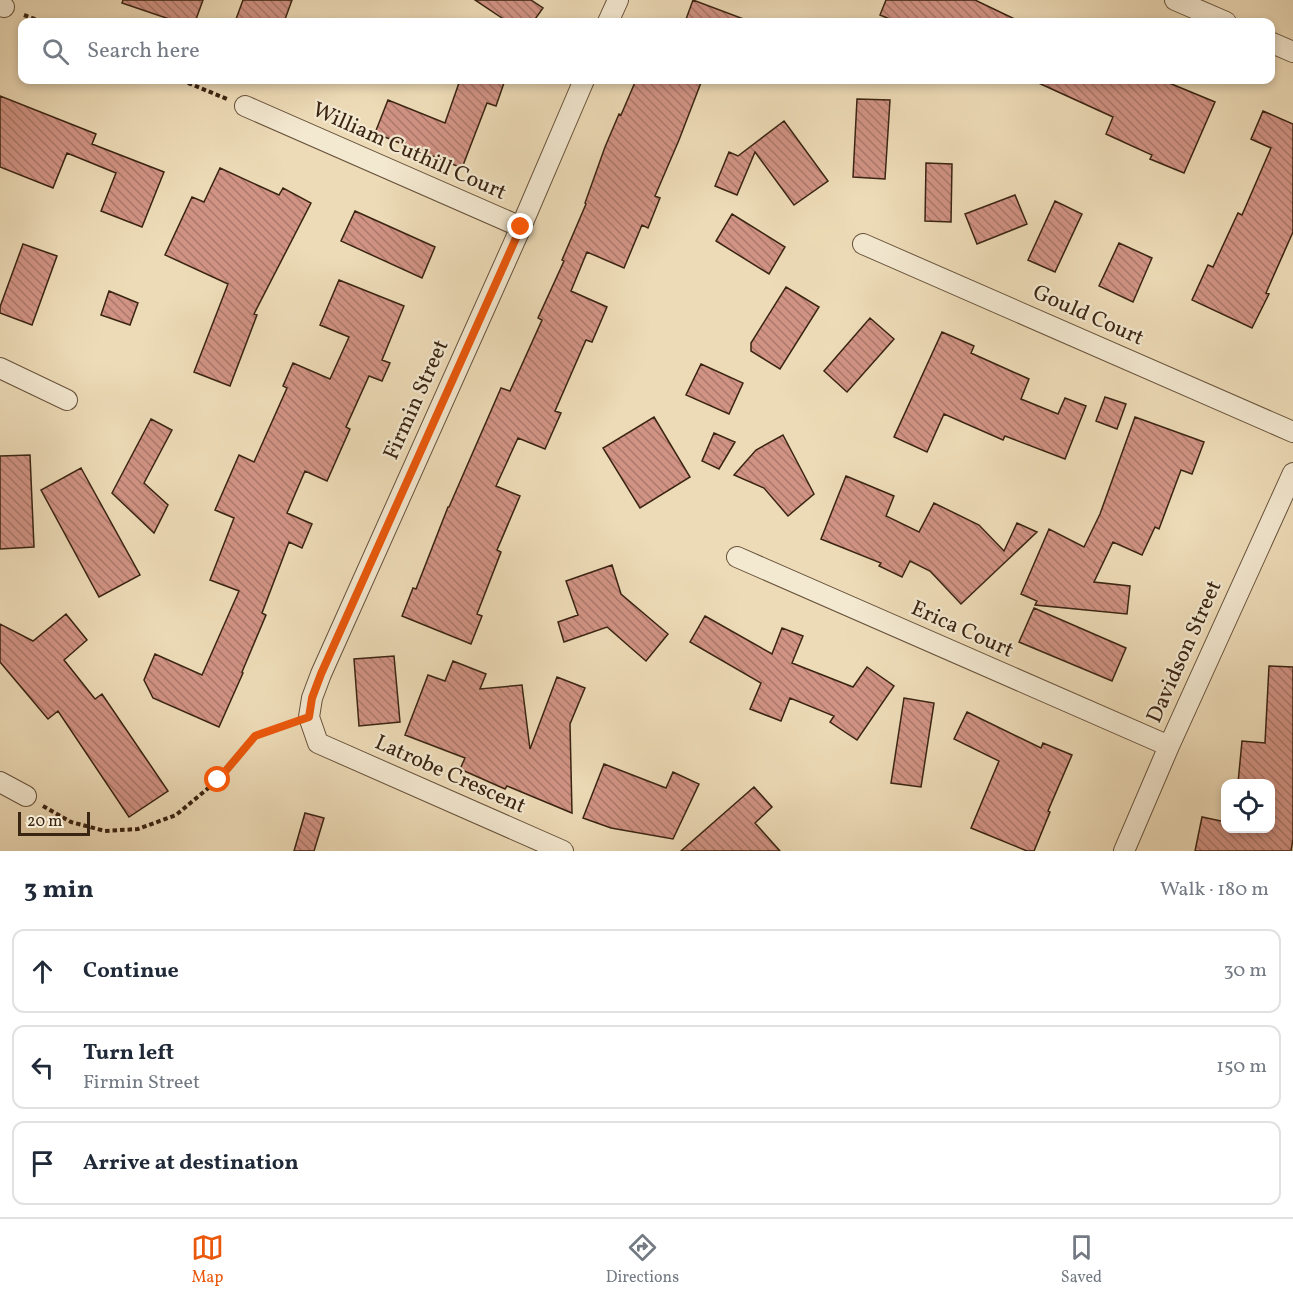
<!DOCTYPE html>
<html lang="en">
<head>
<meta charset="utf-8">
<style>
	:root { --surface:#fff; --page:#f2f2f3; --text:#1f2937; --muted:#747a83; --line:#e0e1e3; --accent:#ea580c }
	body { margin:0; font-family:Vollkorn,serif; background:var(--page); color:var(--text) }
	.controls { position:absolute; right:18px; bottom:18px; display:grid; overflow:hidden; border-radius:12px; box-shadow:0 3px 9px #0003 }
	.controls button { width:54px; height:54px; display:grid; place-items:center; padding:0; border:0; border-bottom:2px solid var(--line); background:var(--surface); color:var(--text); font:30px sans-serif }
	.scale { position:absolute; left:18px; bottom:15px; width:72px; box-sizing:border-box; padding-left:6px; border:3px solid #3a2412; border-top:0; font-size:16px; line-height:21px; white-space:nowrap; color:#3a2412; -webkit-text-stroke:4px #f3e8d0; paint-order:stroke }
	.stop { position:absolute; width:18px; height:18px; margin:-14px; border:4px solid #ea580c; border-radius:50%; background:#fff }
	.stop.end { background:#ea580c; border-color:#fff; box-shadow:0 2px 6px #0008 }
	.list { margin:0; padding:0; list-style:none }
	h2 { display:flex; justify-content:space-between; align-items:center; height:78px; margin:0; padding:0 24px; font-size:26px }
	h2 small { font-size:20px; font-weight:400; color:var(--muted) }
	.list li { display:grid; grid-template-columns:39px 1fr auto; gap:18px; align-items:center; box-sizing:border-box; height:84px; margin:0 12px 12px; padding:0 12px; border:2px solid var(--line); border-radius:12px }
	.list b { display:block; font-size:22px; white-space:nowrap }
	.list p { margin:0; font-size:20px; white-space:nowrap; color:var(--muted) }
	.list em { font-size:20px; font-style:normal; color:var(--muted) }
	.icon { flex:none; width:33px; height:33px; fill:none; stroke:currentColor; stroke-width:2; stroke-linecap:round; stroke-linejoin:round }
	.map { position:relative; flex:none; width:1293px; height:851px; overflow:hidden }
	.search { position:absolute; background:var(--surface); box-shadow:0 3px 9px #0003; left:18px; right:18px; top:18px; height:66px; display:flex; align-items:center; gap:15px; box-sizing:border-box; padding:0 21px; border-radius:12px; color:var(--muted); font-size:22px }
	.sheet { height:366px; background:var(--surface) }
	nav { display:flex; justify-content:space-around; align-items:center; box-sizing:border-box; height:84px; border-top:2px solid var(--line); background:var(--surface); font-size:16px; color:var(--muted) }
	nav a { display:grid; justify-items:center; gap:3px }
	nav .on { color:var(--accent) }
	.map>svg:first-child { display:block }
	.building { fill:url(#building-back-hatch); stroke:#3a2412; stroke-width:1.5 }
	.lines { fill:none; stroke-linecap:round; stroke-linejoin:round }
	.minor-casing { stroke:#67523b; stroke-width:22 }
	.path { stroke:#3a2412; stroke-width:4; stroke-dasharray:4.5 3; stroke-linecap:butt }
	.minor { stroke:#f3e8d0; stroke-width:20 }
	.route { stroke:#ea580c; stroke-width:8 }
	.labels { text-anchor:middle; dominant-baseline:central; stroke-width:4.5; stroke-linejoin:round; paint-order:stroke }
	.street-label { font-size:22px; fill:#3a2412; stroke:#f3e8d0 }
</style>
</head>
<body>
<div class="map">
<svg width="1293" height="851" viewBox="0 0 1293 851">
	<defs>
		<pattern id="building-back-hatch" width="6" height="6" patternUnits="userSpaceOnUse" patternTransform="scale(1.5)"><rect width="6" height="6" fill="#d19384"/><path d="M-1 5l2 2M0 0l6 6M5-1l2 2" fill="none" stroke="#ab786b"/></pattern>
	</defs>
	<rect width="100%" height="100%" fill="#eddbb7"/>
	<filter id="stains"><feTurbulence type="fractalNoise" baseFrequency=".00333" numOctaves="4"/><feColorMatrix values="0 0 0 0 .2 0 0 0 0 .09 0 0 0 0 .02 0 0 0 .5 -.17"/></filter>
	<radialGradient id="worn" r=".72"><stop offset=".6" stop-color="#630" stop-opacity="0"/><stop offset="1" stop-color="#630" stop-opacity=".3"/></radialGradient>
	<path class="building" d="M123 0H203L195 22H178L122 3Z
		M243 0H292L284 22H235Z
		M475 0H531L543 8 533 22H508Z
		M693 0 749 21V22H685Z
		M886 0H975L1021 22H897L880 15Z
		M460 80H505L496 106 487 103 462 168 375 133 388 100 445 123Z
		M636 80H702L679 140 655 196 660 198 648 228 642 225 624 268 587 252 571 291 607 307 592 342 586 340 555 411 561 413 545 449 518 438 496 486 520 496 497 550 501 552 477 614 482 616 471 644 402 616 413 588 416 589 448 507H449L501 388 510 391 542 320 538 318 564 261 562 260 586 204 585 203 605 147 619 114 621 115Z
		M1032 80H1162L1215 102 1184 173 1150 159 1152 155 1106 134 1113 117Z
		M0 96 96 134 92 144 164 172 142 227 101 211 116 173 67 153 53 188 0 167Z
		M857 99 890 100 885 179 853 177Z
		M1263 111 1293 124V232L1266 293 1269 294 1252 328 1192 300 1208 265 1213 267 1238 213 1242 215 1271 148 1251 139Z
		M784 121 828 181 794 205 755 152 737 195 715 186 729 152 738 156Z
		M926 163 952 164 951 222 925 221Z
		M220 168 279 195 283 188 311 203 254 314 257 315 230 386 194 372 228 284 165 255 192 197 204 202Z
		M1015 195 1027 224 977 244 965 214Z
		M1055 201 1082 214 1055 272 1028 260Z
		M355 211 435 247 422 278 341 241Z
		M732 214 785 247 769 274 716 241Z
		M1119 243 1152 258 1133 302 1099 286Z
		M23 244 57 256 32 325 0 313V307Z
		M339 280 404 306 382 360 390 363 382 381 369 376 346 427 350 429 327 481 305 471 287 513 312 524 302 548 289 542 262 613 266 615 242 672 243 673 219 727 153 698 144 680 155 654 202 675 239 591 210 580 234 518 215 510 239 455 254 462 287 388 283 386 293 363 330 379 349 337 320 325Z
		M786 287 819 307 780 369 751 351V343Z
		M109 291 138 303 130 325 101 315Z
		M870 318 894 339 847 392 824 371Z
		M942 332 974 346 971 353 1029 379 1021 399 1058 414 1065 398 1086 406 1065 459 1005 436 1003 440 944 414 927 452 894 437Z
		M701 364 743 383 729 414 686 395Z
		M1105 397 1126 404 1117 429 1096 421Z
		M654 417 690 477 640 508 603 448Z
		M1135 417 1204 442 1192 474 1181 470 1159 529 1155 527 1142 555 1113 542 1094 582 1130 586 1127 614 1035 605 1037 601 1021 594 1049 529 1084 547 1100 514Z
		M151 419 172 430 144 483 168 505 154 533 112 493Z
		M714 433 735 442 719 469 702 461Z
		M783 435 814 494 788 516 764 488 734 475 756 450Z
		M30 455 34 547 0 549V456Z
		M81 468 140 575 99 597 41 490Z
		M846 476 894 496 886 516 919 532 934 503 979 525 1004 551 1017 523 1037 532 961 604 930 571 910 561 902 577 879 566 881 563 821 539Z
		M612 565 621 594 668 634 646 661 607 627 564 642 558 622 578 615 566 581Z
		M1034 608 1126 648 1112 681 1019 642Z
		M66 614 87 640 64 660 95 699 102 694 168 791 129 817 58 711 48 719 0 662V624L33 641Z
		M705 616 772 654 782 628 803 636 792 663 853 687 867 667 894 686 857 740 830 722 834 716 790 698 781 721 750 709 761 683 690 642Z
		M394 656 400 722 359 726 354 659Z
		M453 661 486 674 480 689 522 685 530 749 557 677 585 688 570 724 572 813 507 786 505 789 460 769 465 758 405 735 428 675 445 681Z
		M1269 666 1293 667V839L1291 851H1195L1202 817 1226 822V828H1270V783H1238L1242 741 1265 743Z
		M904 698 934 703 921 787 891 783Z
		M967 712 1041 748 1043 743 1072 755 1048 811 1050 812 1034 851H1027L971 828 999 761 954 739Z
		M604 764 666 788 673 772 699 784 673 839 611 828 583 818Z
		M754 787 772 807 755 823 780 851H681Z
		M305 813 324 818 314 851H294Z"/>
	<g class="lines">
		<defs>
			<path id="minor" d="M1175 0 1226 22
				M0 4 4 7
				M608 22 618 0
				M1270 42 1293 52
				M245 106 521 227
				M863 244 1293 432
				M0 368 67 400
				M737 557 1169 746
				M0 782 26 796
				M563 851 318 743 309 717 312 698 321 674 521 227 584 80
				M1124 851 1169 746 1293 473"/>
		</defs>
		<use href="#minor" class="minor-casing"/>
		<path class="path" d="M24 15 43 22
			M181 80 227 99
			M43 806 71 822 105 831 138 829 176 815 218 780 255 736 289 724"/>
		<use href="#minor" class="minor"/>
	</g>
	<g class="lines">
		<path class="route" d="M218 780 255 736 309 717 312 698 321 674 521 227"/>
	</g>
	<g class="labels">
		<g class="street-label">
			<text transform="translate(409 152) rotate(24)">William Cuthill Court</text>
			<text transform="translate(1088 316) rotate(24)">Gould Court</text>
			<text transform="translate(417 400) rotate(-66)">Firmin Street</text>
			<text transform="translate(962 630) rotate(24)">Erica Court</text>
			<text transform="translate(1185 652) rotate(-66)">Davidson Street</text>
			<text transform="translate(450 775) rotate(24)">Latrobe Crescent</text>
		</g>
	</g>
	<rect width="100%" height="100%" filter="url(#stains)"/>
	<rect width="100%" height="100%" fill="url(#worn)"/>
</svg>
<div class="controls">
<button><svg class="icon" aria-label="locate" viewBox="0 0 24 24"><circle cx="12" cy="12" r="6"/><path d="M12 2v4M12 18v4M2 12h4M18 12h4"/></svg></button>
</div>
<div class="scale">20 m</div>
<div class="stop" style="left:218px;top:780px"></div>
<div class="stop end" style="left:521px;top:227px"></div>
<div class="search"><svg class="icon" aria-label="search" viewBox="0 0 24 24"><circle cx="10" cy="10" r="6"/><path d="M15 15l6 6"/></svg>Search here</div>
</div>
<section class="sheet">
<h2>3 min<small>Walk · 180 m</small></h2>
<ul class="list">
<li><svg class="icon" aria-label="ahead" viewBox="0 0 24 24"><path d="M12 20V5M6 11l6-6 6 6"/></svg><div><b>Continue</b></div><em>30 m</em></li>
<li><svg class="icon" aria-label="left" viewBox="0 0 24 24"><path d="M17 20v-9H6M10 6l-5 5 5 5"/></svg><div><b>Turn left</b><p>Firmin Street</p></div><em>150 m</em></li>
<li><svg class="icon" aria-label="arrive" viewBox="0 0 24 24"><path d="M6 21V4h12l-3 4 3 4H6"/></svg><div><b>Arrive at destination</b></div></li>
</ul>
</section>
<nav>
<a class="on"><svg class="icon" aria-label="map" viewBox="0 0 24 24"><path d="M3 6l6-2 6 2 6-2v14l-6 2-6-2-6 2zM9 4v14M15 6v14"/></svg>Map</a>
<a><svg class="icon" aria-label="directions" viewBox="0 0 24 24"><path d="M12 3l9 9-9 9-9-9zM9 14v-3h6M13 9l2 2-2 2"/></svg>Directions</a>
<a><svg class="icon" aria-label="saved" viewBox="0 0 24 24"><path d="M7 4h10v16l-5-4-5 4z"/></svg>Saved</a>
</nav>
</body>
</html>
